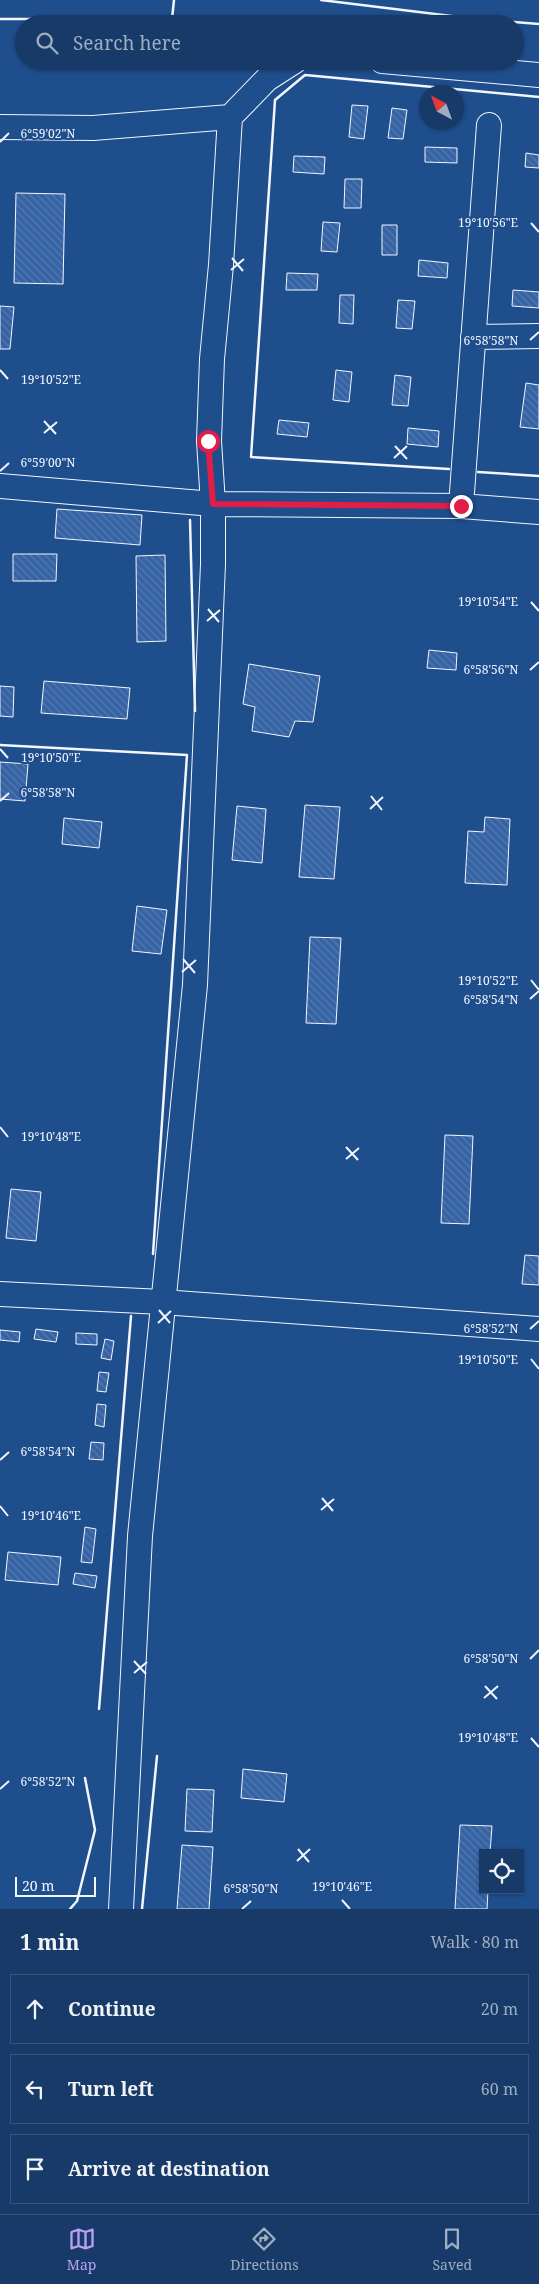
<!DOCTYPE html>
<html lang="en">
<head>
<meta charset="utf-8">
<style>
	:root { --surface:#173a69; --page:#20416f; --text:#f1f3f6; --muted:#9eadc0; --line:#36547d; --accent:#bca0f2 }
	body { margin:0; font-family:"Noto Serif",serif; background:var(--page); color:var(--text) }
	.controls { position:absolute; right:15px; bottom:15px; display:grid; overflow:hidden; border-radius:0px; box-shadow:0 1px 4px #0004 }
	.controls button { width:45px; height:45px; display:grid; place-items:center; padding:0; border:0; border-bottom:1px solid var(--line); background:var(--surface); color:var(--text); font:25px sans-serif }
	.compass { position:absolute; left:419px; top:85px; width:45px; height:45px; border-radius:50%; background:var(--surface); box-shadow:0 1px 4px #0004; rotate:319deg }
	.scale { position:absolute; left:15px; bottom:12px; width:81px; box-sizing:border-box; padding-left:5px; border:2px solid #f2f6ff; border-top:0; font-size:14px; line-height:18px; white-space:nowrap; color:#f2f6ff; -webkit-text-stroke:4px #1f4e8c; paint-order:stroke }
	.stop { position:absolute; width:15px; height:15px; margin:-11px; border:4px solid #e11d48; border-radius:50%; background:#fff }
	.stop.end { background:#e11d48; border-color:#fff; box-shadow:0 1px 5px #0008 }
	.list { margin:0; padding:0; list-style:none }
	h2 { display:flex; justify-content:space-between; align-items:center; height:65px; margin:0; padding:0 20px; font-size:21px }
	h2 small { font-size:16px; font-weight:400; color:var(--muted) }
	.list li { display:grid; grid-template-columns:32px 1fr auto; gap:15px; align-items:center; box-sizing:border-box; height:70px; margin:0 10px 10px; padding:0 10px; border:1px solid var(--line); border-radius:0px }
	.list b { display:block; font-size:19px; white-space:nowrap }
	.list em { font-size:16px; font-style:normal; color:var(--muted) }
	.icon { flex:none; width:28px; height:28px; fill:none; stroke:currentColor; stroke-width:2; stroke-linecap:round; stroke-linejoin:round }
	.map { position:relative; flex:none; width:539px; height:1909px; overflow:hidden }
	.search { position:absolute; background:var(--surface); box-shadow:0 1px 4px #0004; left:15px; right:15px; top:15px; height:55px; display:flex; align-items:center; gap:12px; box-sizing:border-box; padding:0 18px; border-radius:28px; color:var(--muted); font-size:19px }
	.sheet { height:305px; background:var(--surface) }
	nav { display:flex; justify-content:space-around; align-items:center; box-sizing:border-box; height:70px; border-top:1px solid var(--line); background:var(--surface); font-size:14px; color:var(--muted) }
	nav a { display:grid; justify-items:center; gap:2px }
	nav .on { color:var(--accent) }
	.map>svg:first-child { display:block }
	.building { fill:url(#building-back-hatch); stroke:#f2f6ff }
	.lines { fill:none; stroke-linecap:round; stroke-linejoin:round }
	.street-casing { stroke:#f2f6ff; stroke-width:26 }
	.street { stroke:#1f4e8c; stroke-width:24 }
	.wall { stroke:#f2f6ff; stroke-width:2.5 }
	.route { stroke:#e11d48; stroke-width:6 }
	.ticks { fill:none; stroke:#f2f6ff; stroke-width:2 }
	.ticks-label { font-size:12px; text-anchor:middle; fill:#f2f6ff; stroke:#1f4e8c; stroke-width:4; stroke-linejoin:round; paint-order:stroke }
</style>
</head>
<body>
<div class="map">
<svg width="539" height="1909" viewBox="0 0 539 1909">
	<defs>
		<pattern id="building-back-hatch" width="6" height="6" patternUnits="userSpaceOnUse" patternTransform="scale(1.25)"><rect width="6" height="6" fill="#3563a3"/><path d="M-1 5l2 2M0 0l6 6M5-1l2 2" fill="none" stroke="#537ab1"/></pattern>
	</defs>
	<rect width="100%" height="100%" fill="#1f4e8c"/>
	<path class="building" d="M352 105 368 106 364 139 349 137Z
		M392 108 407 110 403 139 388 138Z
		M425 147 457 148V163L425 162Z
		M526 153 539 155V168L525 167Z
		M294 156 325 157 324 174 293 172Z
		M345 179H362L361 208H344Z
		M16 193 65 194 63 284 14 283Z
		M323 222 340 223 337 252 321 251Z
		M382 225H397V255H382Z
		M419 260 448 263 447 278 418 276Z
		M287 273 318 274 317 290H286Z
		M513 290 539 292V308L512 306Z
		M340 295H354L353 324 339 323Z
		M398 300 415 301 412 329 396 328Z
		M0 306 14 307 10 349H0Z
		M336 370 352 372 349 402 333 400Z
		M395 375 411 377 408 406 392 405Z
		M526 383 539 385V429L520 427Z
		M279 420 309 423 307 437 277 434Z
		M408 428 439 431 438 447 407 444Z
		M57 509 142 515 140 545 55 538Z
		M13 554H57L56 581H13Z
		M165 555 166 641 137 642 136 556Z
		M429 650 457 653 456 670 427 668Z
		M249 664 320 676 313 722 295 721 289 737 252 731 255 707 243 704Z
		M44 681 130 688 127 719 41 713Z
		M0 686 14 687 13 717 0 716Z
		M0 762 28 764 25 801 0 799Z
		M305 805 340 807 334 879 299 877Z
		M237 806 266 809 262 863 232 860Z
		M485 817 510 819 507 885 465 883 468 831 484 832Z
		M64 818 102 822 99 848 62 844Z
		M137 906 167 910 161 954 132 951Z
		M310 937 341 938 336 1024 306 1023Z
		M445 1135 473 1136 469 1224 441 1223Z
		M11 1189 41 1192 36 1241 6 1238Z
		M525 1255 539 1256V1285L522 1284Z
		M36 1329 58 1332 56 1342 34 1339Z
		M0 1330 20 1332 19 1342 0 1340Z
		M76 1333 97 1334V1345L76 1344Z
		M105 1339 114 1341 111 1360 101 1358Z
		M99 1372 109 1373 106 1392 97 1391Z
		M97 1404 106 1405 104 1427 95 1425Z
		M91 1442 104 1443 103 1460 89 1459Z
		M85 1527 96 1529 92 1563 81 1562Z
		M8 1552 61 1557 58 1585 5 1580Z
		M75 1573 97 1576 95 1588 73 1584Z
		M243 1769 287 1774 284 1802 241 1798Z
		M187 1789 214 1790 212 1832 185 1831Z
		M460 1825 492 1826 490 1853H483V1890H488L487 1909H455Z
		M182 1845 213 1847 209 1909H177Z"/>
	<g class="lines">
		<defs>
			<path id="street" d="M382 61 539 75
				M0 127 93 128 230 117 267 79 295 61
				M473 337 539 336
				M0 486 213 504 461 506 539 512
				M461 506 489 125
				M0 1294 162 1302 539 1329
				M121 1909 140 1536 195 985 213 564V504L209 441 212 359 221 265 230 117"/>
		</defs>
		<use href="#street" class="street-casing"/>
		<use href="#street" class="street"/>
		<path class="wall" d="M321 0 476 19 539 24
			M0 19H172L174 0
			M449 469 251 457 275 100 305 75 539 97
			M478 472 539 476
			M190 520 195 711
			M0 745 187 755 153 1254
			M99 1709 131 1316
			M70 1909 77 1901 95 1830 85 1778
			M142 1909 157 1756"/>
	</g>
	<g class="lines">
		<path class="route" d="M208 441 213 504 461 506"/>
	</g>
	<path class="ticks" d="M0 142 9 133M531 223 539 232M232 258 243 271M231 270 244 259M530 340 539 332M0 370 8 379M44 421 56 434M44 433 57 422M395 446 407 459M394 458 407 446M0 471 9 463M531 602 539 611M208 609 219 622M207 621 220 610M530 670 539 662M0 749 8 758M371 796 382 810M0 801 9 793M370 809 383 797M183 959 195 973M182 972 196 960M531 980 539 990M530 999 539 991M0 1127 8 1137M346 1147 358 1160M346 1159 359 1148M159 1310 170 1323M158 1323 171 1311M530 1329 539 1321M531 1359 539 1369M0 1460 9 1452M322 1498 333 1511M0 1506 8 1516M321 1510 334 1499M530 1659 539 1650M134 1661 146 1674M134 1673 147 1662M485 1686 497 1699M484 1698 498 1686M531 1738 539 1747M0 1789 9 1781M298 1849 309 1862M297 1861 310 1849M342 1900 350 1909M242 1909 251 1901"/>
	<g class="ticks-label">
		<text x="48" y="138">6°59'02"N</text>
		<text x="488" y="227">19°10'56"E</text>
		<text x="491" y="345">6°58'58"N</text>
		<text x="51" y="384">19°10'52"E</text>
		<text x="48" y="467">6°59'00"N</text>
		<text x="488" y="606">19°10'54"E</text>
		<text x="491" y="674">6°58'56"N</text>
		<text x="51" y="762">19°10'50"E</text>
		<text x="48" y="797">6°58'58"N</text>
		<text x="488" y="985">19°10'52"E</text>
		<text x="491" y="1004">6°58'54"N</text>
		<text x="51" y="1141">19°10'48"E</text>
		<text x="491" y="1333">6°58'52"N</text>
		<text x="488" y="1364">19°10'50"E</text>
		<text x="48" y="1456">6°58'54"N</text>
		<text x="51" y="1520">19°10'46"E</text>
		<text x="491" y="1663">6°58'50"N</text>
		<text x="488" y="1742">19°10'48"E</text>
		<text x="48" y="1786">6°58'52"N</text>
		<text x="342" y="1891">19°10'46"E</text>
		<text x="251" y="1893">6°58'50"N</text>
	</g>
</svg>
<div class="controls">
<button><svg class="icon" aria-label="locate" viewBox="0 0 24 24"><circle cx="12" cy="12" r="6"/><path d="M12 2v4M12 18v4M2 12h4M18 12h4"/></svg></button>
</div>
<svg class="compass" viewBox="-18 -18 36 36"><path d="M0-13l5 13h-10z" fill="#e53935"/><path d="M0 13l5-13h-10z" fill="#9eadc0"/></svg>
<div class="scale">20 m</div>
<div class="stop" style="left:208px;top:441px"></div>
<div class="stop end" style="left:461px;top:506px"></div>
<div class="search"><svg class="icon" aria-label="search" viewBox="0 0 24 24"><circle cx="10" cy="10" r="6"/><path d="M15 15l6 6"/></svg>Search here</div>
</div>
<section class="sheet">
<h2>1 min<small>Walk · 80 m</small></h2>
<ul class="list">
<li><svg class="icon" aria-label="ahead" viewBox="0 0 24 24"><path d="M12 20V5M6 11l6-6 6 6"/></svg><div><b>Continue</b></div><em>20 m</em></li>
<li><svg class="icon" aria-label="left" viewBox="0 0 24 24"><path d="M17 20v-9H6M10 6l-5 5 5 5"/></svg><div><b>Turn left</b></div><em>60 m</em></li>
<li><svg class="icon" aria-label="arrive" viewBox="0 0 24 24"><path d="M6 21V4h12l-3 4 3 4H6"/></svg><div><b>Arrive at destination</b></div></li>
</ul>
</section>
<nav>
<a class="on"><svg class="icon" aria-label="map" viewBox="0 0 24 24"><path d="M3 6l6-2 6 2 6-2v14l-6 2-6-2-6 2zM9 4v14M15 6v14"/></svg>Map</a>
<a><svg class="icon" aria-label="directions" viewBox="0 0 24 24"><path d="M12 3l9 9-9 9-9-9zM9 14v-3h6M13 9l2 2-2 2"/></svg>Directions</a>
<a><svg class="icon" aria-label="saved" viewBox="0 0 24 24"><path d="M7 4h10v16l-5-4-5 4z"/></svg>Saved</a>
</nav>
</body>
</html>
